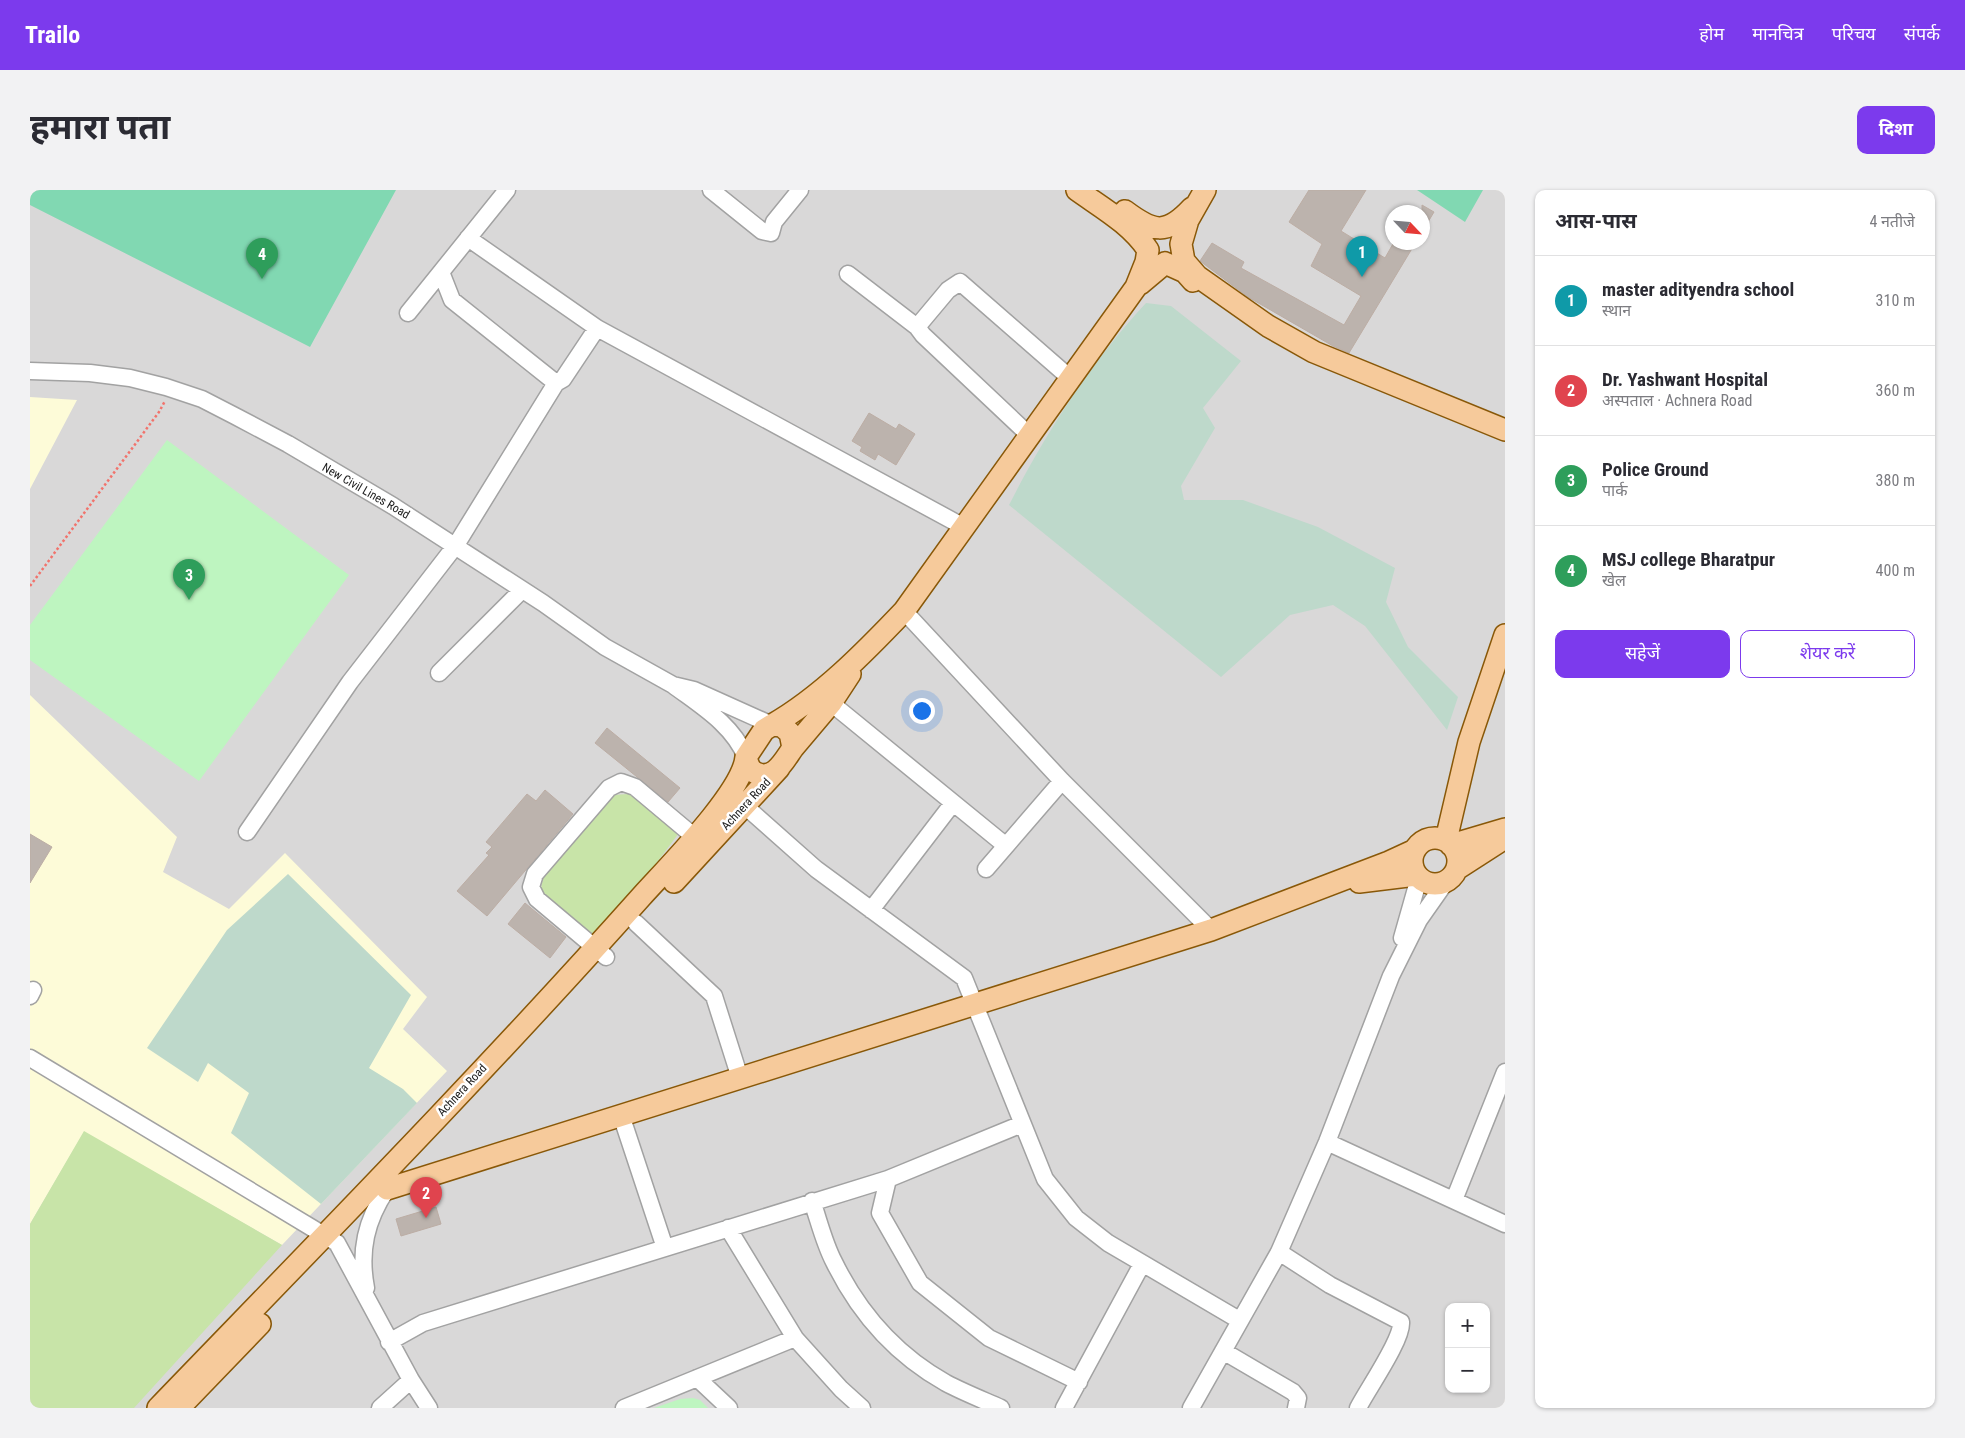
<!DOCTYPE html>
<html lang="hi">
<head>
<meta charset="utf-8">
<style>
	:root { --surface:#fff; --page:#f2f2f3; --text:#2b2b33; --muted:#7c7c81; --line:#e1e1e2; --accent:#7c3aed }
	body { margin:0; font-family:"Roboto Condensed","Noto Sans Devanagari",sans-serif; background:var(--page); color:var(--text) }
	.controls { position:absolute; right:15px; bottom:15px; display:grid; overflow:hidden; border-radius:10px; box-shadow:0 1px 4px #0004 }
	.controls button { width:45px; height:45px; display:grid; place-items:center; padding:0; border:0; border-bottom:1px solid var(--line); background:var(--surface); color:var(--text); font:25px sans-serif }
	.compass { position:absolute; left:1355px; top:15px; width:45px; height:45px; border-radius:50%; background:var(--surface); box-shadow:0 1px 4px #0004; rotate:116deg }
	.you { position:absolute; left:891px; top:520px; width:18px; height:18px; margin:-12px; border:4px solid #fff; border-radius:50%; background:#1a73e8; box-shadow:0 0 0 8px #1a73e833 }
	.badge { display:grid; place-items:center; width:32px; height:32px; border-radius:50%; background:var(--accent); color:#fff; font-size:16px; font-weight:700 }
	.pin { position:absolute; translate:-50% -41px; filter:drop-shadow(0 1px 2px #0008) }
	.pin::after { content:''; position:absolute; top:26px; width:18px; height:15px; background:inherit; clip-path:polygon(0 0,100% 0,50% 100%) }
	.list { margin:0; padding:0; list-style:none }
	h2 { display:flex; justify-content:space-between; align-items:center; height:65px; margin:0; padding:0 20px; font-size:21px }
	h2 small { font-size:16px; font-weight:400; color:var(--muted) }
	.list li { display:grid; grid-template-columns:32px 1fr auto; gap:15px; align-items:center; box-sizing:border-box; height:90px; padding:0 20px; border-top:1px solid var(--line) }
	.list b { display:block; font-size:19px; white-space:nowrap }
	.list p { margin:0; font-size:16px; white-space:nowrap; color:var(--muted) }
	.list em { font-size:16px; font-style:normal; color:var(--muted) }
	.actions { display:flex; gap:10px; padding:15px 20px }
	.actions a { flex:1; padding:11px 0; border:1px solid var(--accent); border-radius:10px; text-align:center; font-size:18px; color:var(--accent) }
	.actions .main { background:var(--accent); color:#fff }
	.map { position:relative; flex:none; width:1475px; height:1218px; overflow:hidden; border-radius:10px }
	header { display:flex; align-items:center; gap:30px; box-sizing:border-box; height:70px; padding:0 25px; background:var(--accent); color:#fff }
	header strong { font-size:24px }
	nav { display:flex; gap:28px; margin-inline-start:auto; font-size:18px }
	.intro { display:flex; align-items:center; justify-content:space-between; box-sizing:border-box; height:120px; padding:0 30px }
	h1 { margin:0; font-size:35px }
	.button { padding:12px 22px; border-radius:10px; background:var(--accent); color:#fff; font-size:18px; font-weight:700 }
	main { display:flex; gap:30px; padding:0 30px }
	aside { flex:1; background:var(--surface); border-radius:10px; box-shadow:0 1px 4px #0004 }
	.map>svg:first-child { display:block }
	.residential { fill:#d9d8d8; fill-rule:evenodd }
	.education { fill:#fdfbd8 }
	.grass { fill:#c8e4a8 }
	.wetland { fill:#bed9cb }
	.park { fill:#bef5c0 }
	.pitch { fill:#81d8b2 }
	.building { fill:#bcb3ad; stroke:#bcada4 }
	.lines { fill:none; stroke-linecap:round; stroke-linejoin:round }
	.minor-casing { stroke:#a2a2a2; stroke-width:19 }
	.major-casing { stroke:#895808; stroke-width:24 }
	.path { stroke:#f1736c; stroke-width:2.5; stroke-dasharray:2.5 2.5; stroke-linecap:butt }
	.minor { stroke:#fff; stroke-width:16 }
	.major { stroke:#f6ca9b; stroke-width:21 }
	.labels { text-anchor:middle; dominant-baseline:central; stroke-width:5; stroke-linejoin:round; paint-order:stroke }
	.street-label { font-size:12px; fill:#1b1b1b; stroke:#fff }
</style>
</head>
<body>
<header>
<strong>Trailo</strong>
<nav><a>होम</a><a>मानचित्र</a><a>परिचय</a><a>संपर्क</a></nav>
</header>
<div class="intro"><h1>हमारा पता</h1><a class="button">दिशा</a></div>
<main>
<div class="map">
<svg width="1475" height="1218" viewBox="0 0 1475 1218">
	<rect width="100%" height="100%" fill="#ece7e0"/>
	<path class="residential" d="M0 0H1475V1218H0ZM1362 22H1392V52H1362ZM1419 1117H1456V1199H1419Z"/>
	<path class="education" d="M0 207 47 210 0 299Z
		M0 505 147 647 133 682 199 719 255 663 397 807 373 839 417 881 252 1055 54 942 0 1034Z"/>
	<path class="grass" d="M599 604 649 643 613 691 560 747 510 702 514 685 582 605Z
		M54 941 252 1055 104 1218H0V1034Z"/>
	<path class="wetland" d="M1116 113 1141 116 1211 171 1173 218 1185 238 1151 296 1154 310H1213L1288 337 1365 378 1356 412 1378 457 1428 507 1417 540 1335 436 1303 415 1260 425 1191 487 979 315C1015 244 1062 171 1116 113Z
		M258 684 381 805 339 878 373 899 387 913 291 1014 201 943 219 903 178 873 168 892 117 858 197 740Z"/>
	<path class="park" d="M137 250 319 385 169 591 0 470V435Z
		M663 1208 670 1210 678 1218H624L650 1209Z"/>
	<path class="pitch" d="M0 0H366L280 157 0 15Z
		M1387 0H1453L1435 32Z"/>
	<path class="building" d="M1279 0H1336L1311 41 1355 68 1364 52H1386L1319 163 1303 156 1218 107 1170 71 1182 53 1214 72 1211 78 1314 135 1331 106 1281 76 1292 54 1259 32Z
		M1392 15 1404 22 1392 42Z
		M839 223 866 239 869 234 885 244 866 275 848 264 845 270 830 261 832 257 822 251Z
		M577 538 650 598 638 612 565 553Z
		M515 600 543 624 457 726 427 701 459 665 456 663 462 657 456 652 497 604 506 611Z
		M0 644 22 657 0 693Z
		M495 713 536 747 520 768 478 734Z
		M406 1017 411 1034 371 1046 366 1029Z"/>
	<g class="lines">
		<defs>
			<path id="minor" d="M681 0 732 41 741 43 744 32 770 0
				M438 48 567 138 934 337
				M411 82 422 110 526 193
				M818 84 887 137 893 145 999 245
				M378 123 477 0
				M887 137 918 100 930 92 1040 188
				M0 181 60 183 100 188 136 197 172 209 205 226 258 254 363 316 513 413 575 457 643 495
				M874 421 1032 591 1181 740
				M409 483 492 400
				M801 513 975 655
				M716 567C702 534 671 516 643 495L664 500 742 535
				M715 616 786 679 934 788 1015 989 1046 1028 1078 1053 1209 1130
				M217 642 320 492 426 355 526 193 533 189 567 138
				M956 679 1032 591
				M841 720 923 613
				M606 733 684 806 710 888
				M1372 748 1389 688
				M576 767 507 709 501 697 505 684 579 598 591 592 605 597 673 654
				M0 806 3 800
				M0 868 307 1053 381 1190 399 1218
				M591 925 635 1058
				M1297 952 1475 1034
				M858 989 850 1023 890 1093 959 1148 1049 1192
				M1424 1010 1475 882
				M782 1011C789 1031 794 1053 804 1072 829 1123 866 1165 916 1193 933 1202 953 1210 971 1218
				M698 1038 765 1148 811 1199 832 1218
				M1249 1062 1300 1095 1371 1132C1373 1149 1337 1200 1328 1218
				M336 1098C329 1061 336 1030 357 999
				M359 1152 393 1133 858 989 992 934
				M1193 1161 1263 1202 1268 1208 1266 1218
				M667 1188 699 1218
				M350 1218 381 1190
				M594 1218 765 1148
				M1034 1218 1112 1074
				M1161 1218 1249 1062 1297 952 1361 786 1389 730 1415 693"/>
			<path id="major" d="M1175 0 1158 30 1151 54 1154 71 1167 86 1238 136 1284 162 1475 240
				M1095 21C1123 42 1136 46 1162 18
				M1110 94 1135 73 1155 82 1163 91
				M742 535C791 507 835 462 874 421L1106 97 1116 72 1118 60C1101 34 1072 18 1047 0
				M742 535 752 536 760 543 763 558C755 569 744 592 726 583 719 580 718 574 716 567L734 540Z
				M763 558 801 513 820 484
				M1382 671a23 23 0 1 1 46 0a23 23 0 1 1-46 0Z
				M1416 650 1439 552 1475 445
				M1421 655 1475 639
				M1427 679 1475 648
				M644 692 749 578
				M1329 692 1386 685
				M357 999 1181 740 1359 672 1385 660
				M128 1218C291 1049 455 882 611 707 637 678 713 602 716 567
				M149 1218 230 1134"/>
		</defs>
		<use href="#minor" class="minor-casing"/>
		<use href="#major" class="major-casing"/>
		<path class="path" d="M0 396 129 222 135 211"/>
		<use href="#minor" class="minor"/>
		<use href="#major" class="major"/>
	</g>
	<g class="labels">
		<g class="street-label">
			<text transform="translate(336 301) rotate(30)">New Civil Lines Road</text>
			<text transform="translate(716 614) rotate(-47)">Achnera Road</text>
			<text transform="translate(432 900) rotate(-47)">Achnera Road</text>
		</g>
	</g>
</svg>
<div class="controls">
<button>+</button>
<button>−</button>
</div>
<svg class="compass" viewBox="-18 -18 36 36"><path d="M0-13l5 13h-10z" fill="#e53935"/><path d="M0 13l5-13h-10z" fill="#7c7c81"/></svg>
<div class="you"></div>
<div class="pin badge" style="left:1332px;top:87px;background:#0f9aa8">1</div>
<div class="pin badge" style="left:396px;top:1028px;background:#e0444e">2</div>
<div class="pin badge" style="left:159px;top:410px;background:#2e9e5b">3</div>
<div class="pin badge" style="left:232px;top:89px;background:#2e9e5b">4</div>
</div>
<aside>
<h2>आस-पास<small>4 नतीजे</small></h2>
<ul class="list">
<li><span class="badge" style="background:#0f9aa8">1</span><div><b>master adityendra school</b><p>स्थान</p></div><em>310 m</em></li>
<li><span class="badge" style="background:#e0444e">2</span><div><b>Dr. Yashwant Hospital</b><p>अस्पताल · Achnera Road</p></div><em>360 m</em></li>
<li><span class="badge" style="background:#2e9e5b">3</span><div><b>Police Ground</b><p>पार्क</p></div><em>380 m</em></li>
<li><span class="badge" style="background:#2e9e5b">4</span><div><b>MSJ college Bharatpur</b><p>खेल</p></div><em>400 m</em></li>
</ul>
<div class="actions"><a class="main">सहेजें</a><a>शेयर करें</a></div>
</aside>
</main>
</body>
</html>
